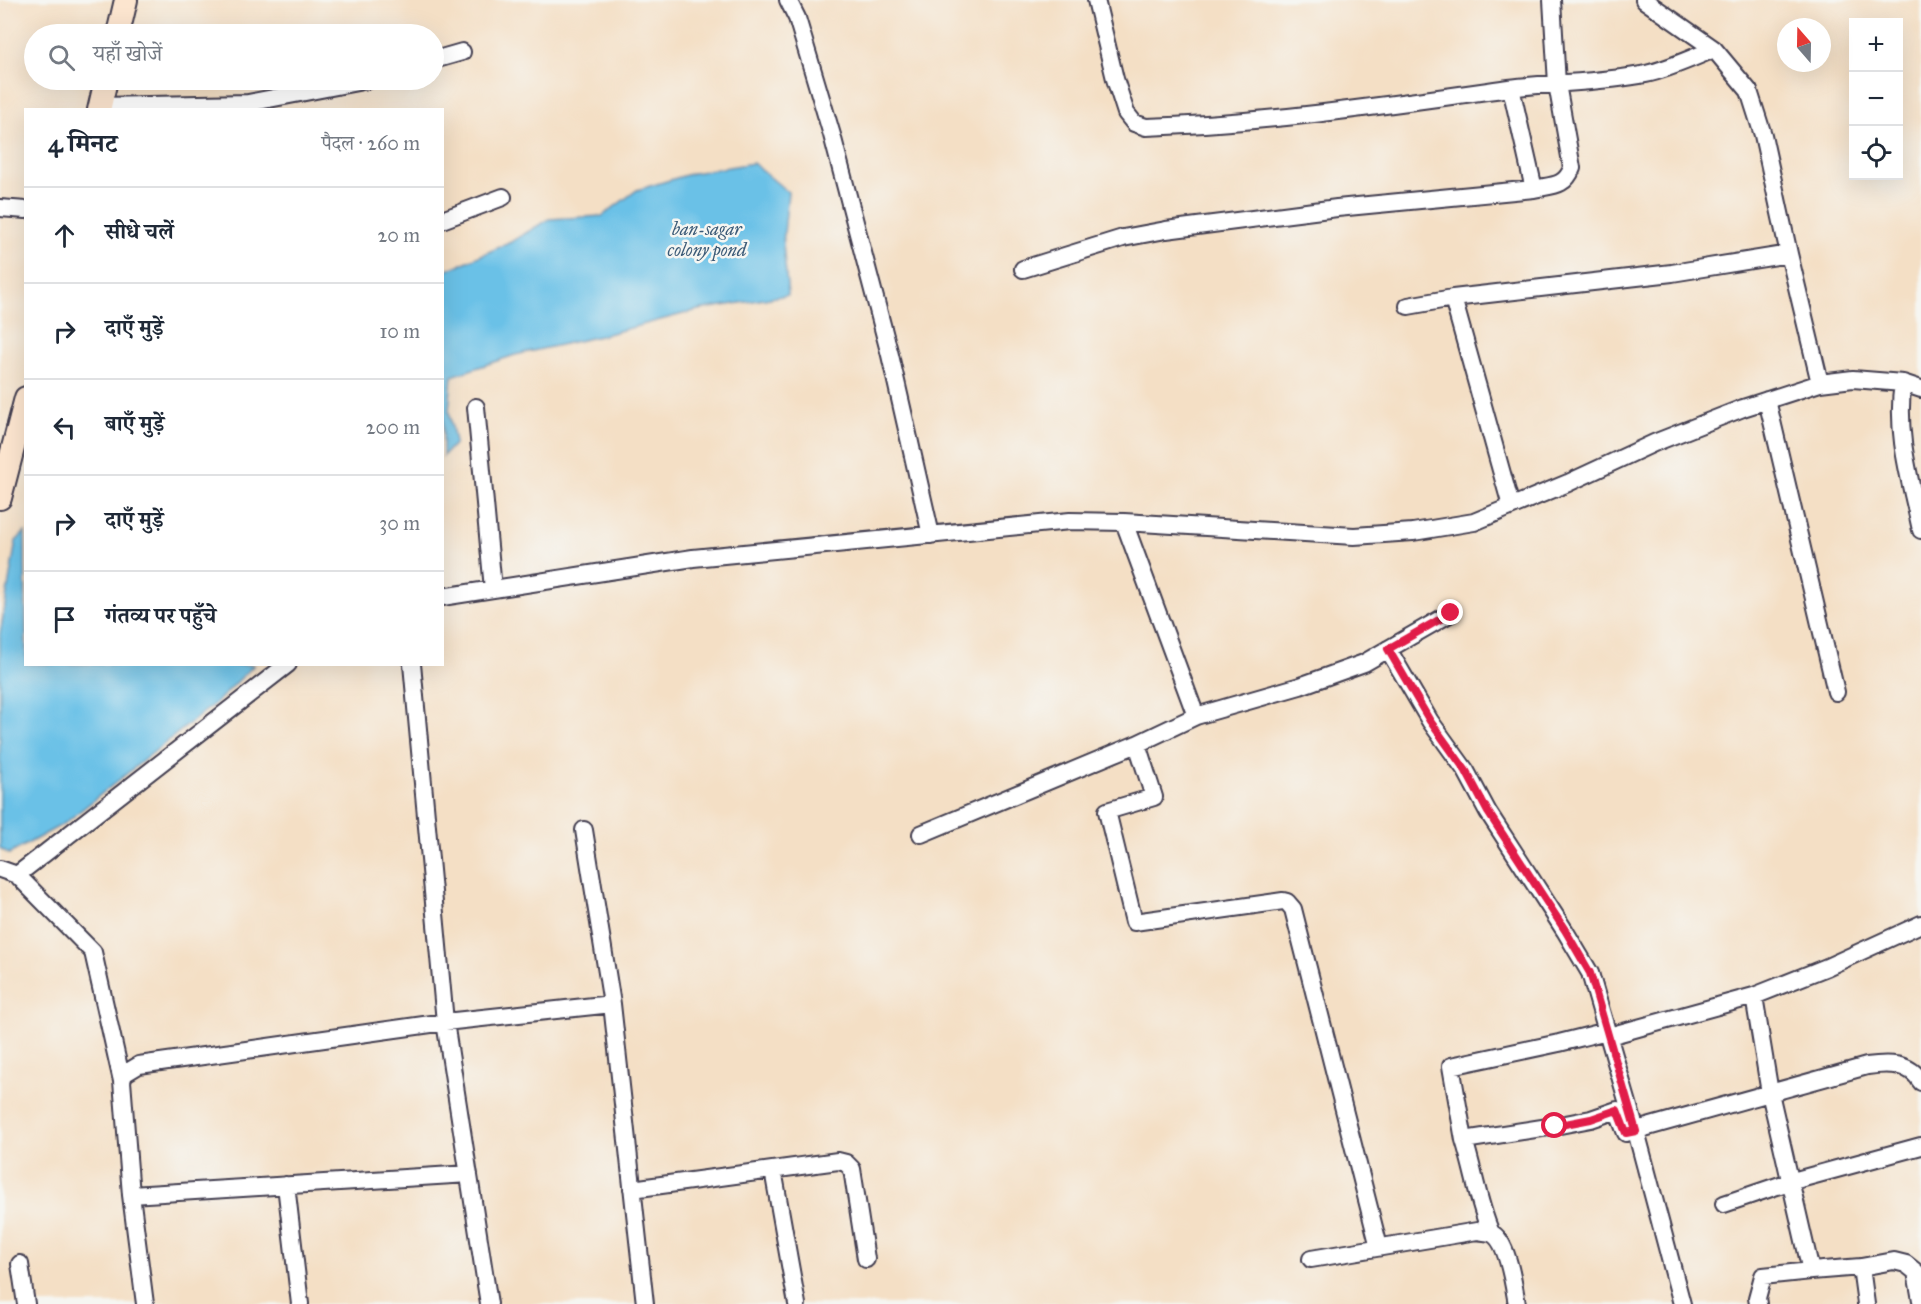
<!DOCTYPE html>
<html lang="hi">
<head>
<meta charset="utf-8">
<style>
	:root { --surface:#fff; --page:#f2f2f3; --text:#1f2937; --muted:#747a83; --line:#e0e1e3 }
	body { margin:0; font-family:"IM FELL Great Primer","Noto Serif Devanagari",serif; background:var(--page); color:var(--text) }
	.controls { position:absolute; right:18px; top:18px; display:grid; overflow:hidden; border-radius:0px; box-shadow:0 6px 24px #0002 }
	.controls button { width:54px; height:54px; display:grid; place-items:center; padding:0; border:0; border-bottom:2px solid var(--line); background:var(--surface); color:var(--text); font:30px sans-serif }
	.compass { position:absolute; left:1777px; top:18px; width:54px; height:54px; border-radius:50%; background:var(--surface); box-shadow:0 6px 24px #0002; rotate:340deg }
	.stop { position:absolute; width:18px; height:18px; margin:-14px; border:4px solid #e11d48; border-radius:50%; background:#fff }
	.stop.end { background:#e11d48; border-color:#fff; box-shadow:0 2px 6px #0008 }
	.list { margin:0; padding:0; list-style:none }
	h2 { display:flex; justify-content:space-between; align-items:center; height:78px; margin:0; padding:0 24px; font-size:26px }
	h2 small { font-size:20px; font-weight:400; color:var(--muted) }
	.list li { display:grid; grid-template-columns:39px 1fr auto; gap:18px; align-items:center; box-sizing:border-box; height:96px; padding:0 24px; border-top:2px solid var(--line) }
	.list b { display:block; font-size:22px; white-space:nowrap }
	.list em { font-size:20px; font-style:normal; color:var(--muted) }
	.icon { flex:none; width:33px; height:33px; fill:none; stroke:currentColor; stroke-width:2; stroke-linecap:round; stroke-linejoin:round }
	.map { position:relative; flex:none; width:1921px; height:1304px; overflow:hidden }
	.search { position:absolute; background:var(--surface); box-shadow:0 6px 24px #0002; left:24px; top:24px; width:420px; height:66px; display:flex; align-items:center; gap:15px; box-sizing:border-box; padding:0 21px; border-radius:33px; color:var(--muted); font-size:22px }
	.panel { position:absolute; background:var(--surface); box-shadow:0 6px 24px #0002; left:24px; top:108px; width:420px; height:558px; border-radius:0px }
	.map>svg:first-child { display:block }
	.water { fill:#6ac1e7; stroke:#467291; stroke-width:1.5 }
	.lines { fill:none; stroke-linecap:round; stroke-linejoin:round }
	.street-casing { stroke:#423e50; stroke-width:20 }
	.secondary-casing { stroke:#423e50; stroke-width:26 }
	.street { stroke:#fff; stroke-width:16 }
	.secondary { stroke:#fce5cf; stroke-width:22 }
	.route { stroke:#e11d48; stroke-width:8 }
	.labels { text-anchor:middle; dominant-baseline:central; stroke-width:5; stroke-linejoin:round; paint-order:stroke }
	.water-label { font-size:18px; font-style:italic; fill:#3b5a77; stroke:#f6f6f2 }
</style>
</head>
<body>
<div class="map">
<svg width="1921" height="1304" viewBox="0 0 1921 1304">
	<rect width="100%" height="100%" fill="#f6f6f2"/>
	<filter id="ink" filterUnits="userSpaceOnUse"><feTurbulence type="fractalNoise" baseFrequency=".0167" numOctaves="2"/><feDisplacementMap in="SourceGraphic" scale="12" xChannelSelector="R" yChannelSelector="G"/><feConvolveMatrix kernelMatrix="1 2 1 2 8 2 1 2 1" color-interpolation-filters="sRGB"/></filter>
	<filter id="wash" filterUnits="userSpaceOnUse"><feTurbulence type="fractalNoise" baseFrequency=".008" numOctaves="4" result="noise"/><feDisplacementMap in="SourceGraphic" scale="24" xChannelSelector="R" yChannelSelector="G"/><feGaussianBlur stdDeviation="1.35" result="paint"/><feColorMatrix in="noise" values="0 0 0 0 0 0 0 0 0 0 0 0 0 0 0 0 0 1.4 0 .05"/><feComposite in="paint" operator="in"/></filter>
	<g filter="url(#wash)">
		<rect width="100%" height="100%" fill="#f4dfc5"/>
		<path class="water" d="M753 163 788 192 783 244 788 295 698 310 600 336 515 355 452 376 449 411 455 443 443 456V272L511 242 549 219 602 216 637 190 693 173Z
			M25 532 26 664 254 665 219 700 65 823 9 854 0 848V634L16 541Z"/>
	</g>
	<g filter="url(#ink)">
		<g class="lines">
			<defs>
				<path id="street" d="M788 0 797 18 832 135 890 355 931 535
					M1096 0 1115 79 1126 113 1134 123 1146 127C1268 123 1389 105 1509 88 1555 82 1601 83 1646 74 1669 69 1692 58 1714 49
					M1644 0 1714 49 1749 91 1763 135 1789 254 1820 383
					M434 60 462 52
					M1511 88 1534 189
					M100 106 248 103 368 80
					M0 208 26 210
					M442 220 503 197
					M1023 269 1123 238 1166 230 1337 208 1534 189C1552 185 1565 187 1572 168L1557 84 1552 0
					M1453 298 1511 506
					M1408 306 1453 298 1672 273 1789 254
					M1903 383C1895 433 1911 482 1921 530
					M1767 400 1836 692
					M476 407 493 589
					M1124 522 1196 716
					M442 597 693 558 1070 521 1124 522 1354 536 1413 532 1474 522 1568 483 1654 443 1743 408 1820 383 1853 379 1903 383 1921 389
					M1388 649 1430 721 1466 771 1488 812 1565 931 1590 973 1636 1131 1682 1304
					M412 664 445 1022 489 1304
					M1137 744 1154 797 1107 811 1134 922 1283 901 1287 902 1293 909 1379 1247
					M584 830 612 1004 645 1304
					M921 834 1137 744 1196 716 1300 686 1364 663 1451 613
					M0 869 17 875 288 664
					M17 875 93 952 122 1081
					M1609 1036 1754 996
					M1464 1140 1451 1066 1559 1043 1607 1031
					M773 1170 797 1304
					M286 1185 300 1304
					M632 1189 838 1161 846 1163 852 1169 866 1259
					M131 1195 469 1174
					M1724 1204 1789 1182 1921 1146
					M1491 1233C1478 1203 1474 1171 1464 1140L1555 1126 1591 1119 1617 1110 1626 1133 1867 1066C1887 1063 1910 1062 1921 1082
					M1311 1259 1477 1231C1481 1232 1487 1232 1491 1233 1508 1240 1514 1288 1517 1304
					M20 1264 26 1304
					M1861 1267 1866 1304
					M1811 1271 1861 1267 1894 1261 1906 1264 1916 1272 1921 1300
					M145 1304 131 1195 122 1081 124 1074 139 1065 445 1022 612 1004
					M1758 1304 1757 1298 1763 1276 1811 1271 1770 1093 1754 996 1827 967 1921 924"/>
				<path id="secondary" d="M118 34 126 0
					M99 110 106 80
					M0 498 26 398"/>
			</defs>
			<use href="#street" class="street-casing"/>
			<use href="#secondary" class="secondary-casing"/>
			<use href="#street" class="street"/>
			<use href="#secondary" class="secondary"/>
		</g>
	</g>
	<g class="lines" filter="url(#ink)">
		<path class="route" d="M1451 613 1388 649 1430 721 1466 771 1488 812 1565 930 1590 973 1636 1131 1626 1133 1617 1110 1591 1119 1555 1126"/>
	</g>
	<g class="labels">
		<g class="water-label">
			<text x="707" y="229">ban-sagar<tspan x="707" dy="21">colony pond</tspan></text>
		</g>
	</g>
</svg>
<div class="controls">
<button>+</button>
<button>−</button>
<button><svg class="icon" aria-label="locate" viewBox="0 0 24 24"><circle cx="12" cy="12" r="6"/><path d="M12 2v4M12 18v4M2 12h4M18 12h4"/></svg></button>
</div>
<svg class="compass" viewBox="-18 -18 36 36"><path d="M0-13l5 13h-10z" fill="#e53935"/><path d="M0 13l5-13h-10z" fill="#747a83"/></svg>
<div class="stop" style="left:1555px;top:1126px"></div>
<div class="stop end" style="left:1451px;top:613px"></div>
<div class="search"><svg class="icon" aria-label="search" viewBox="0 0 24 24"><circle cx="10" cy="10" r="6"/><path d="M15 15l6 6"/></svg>यहाँ खोजें</div>
<section class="panel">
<h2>4 मिनट<small>पैदल · 260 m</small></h2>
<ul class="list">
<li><svg class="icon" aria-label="ahead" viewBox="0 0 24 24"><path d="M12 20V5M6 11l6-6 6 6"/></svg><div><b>सीधे चलें</b></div><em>20 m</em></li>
<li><svg class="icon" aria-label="right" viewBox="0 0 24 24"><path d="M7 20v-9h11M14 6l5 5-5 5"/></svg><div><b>दाएँ मुड़ें</b></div><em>10 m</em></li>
<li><svg class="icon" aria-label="left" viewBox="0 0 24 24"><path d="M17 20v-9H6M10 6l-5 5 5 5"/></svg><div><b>बाएँ मुड़ें</b></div><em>200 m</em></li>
<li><svg class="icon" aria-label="right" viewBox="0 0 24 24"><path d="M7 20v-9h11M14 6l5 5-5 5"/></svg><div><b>दाएँ मुड़ें</b></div><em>30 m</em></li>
<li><svg class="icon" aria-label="arrive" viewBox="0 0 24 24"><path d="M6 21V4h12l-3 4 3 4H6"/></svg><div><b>गंतव्य पर पहुँचे</b></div></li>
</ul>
</section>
</div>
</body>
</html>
